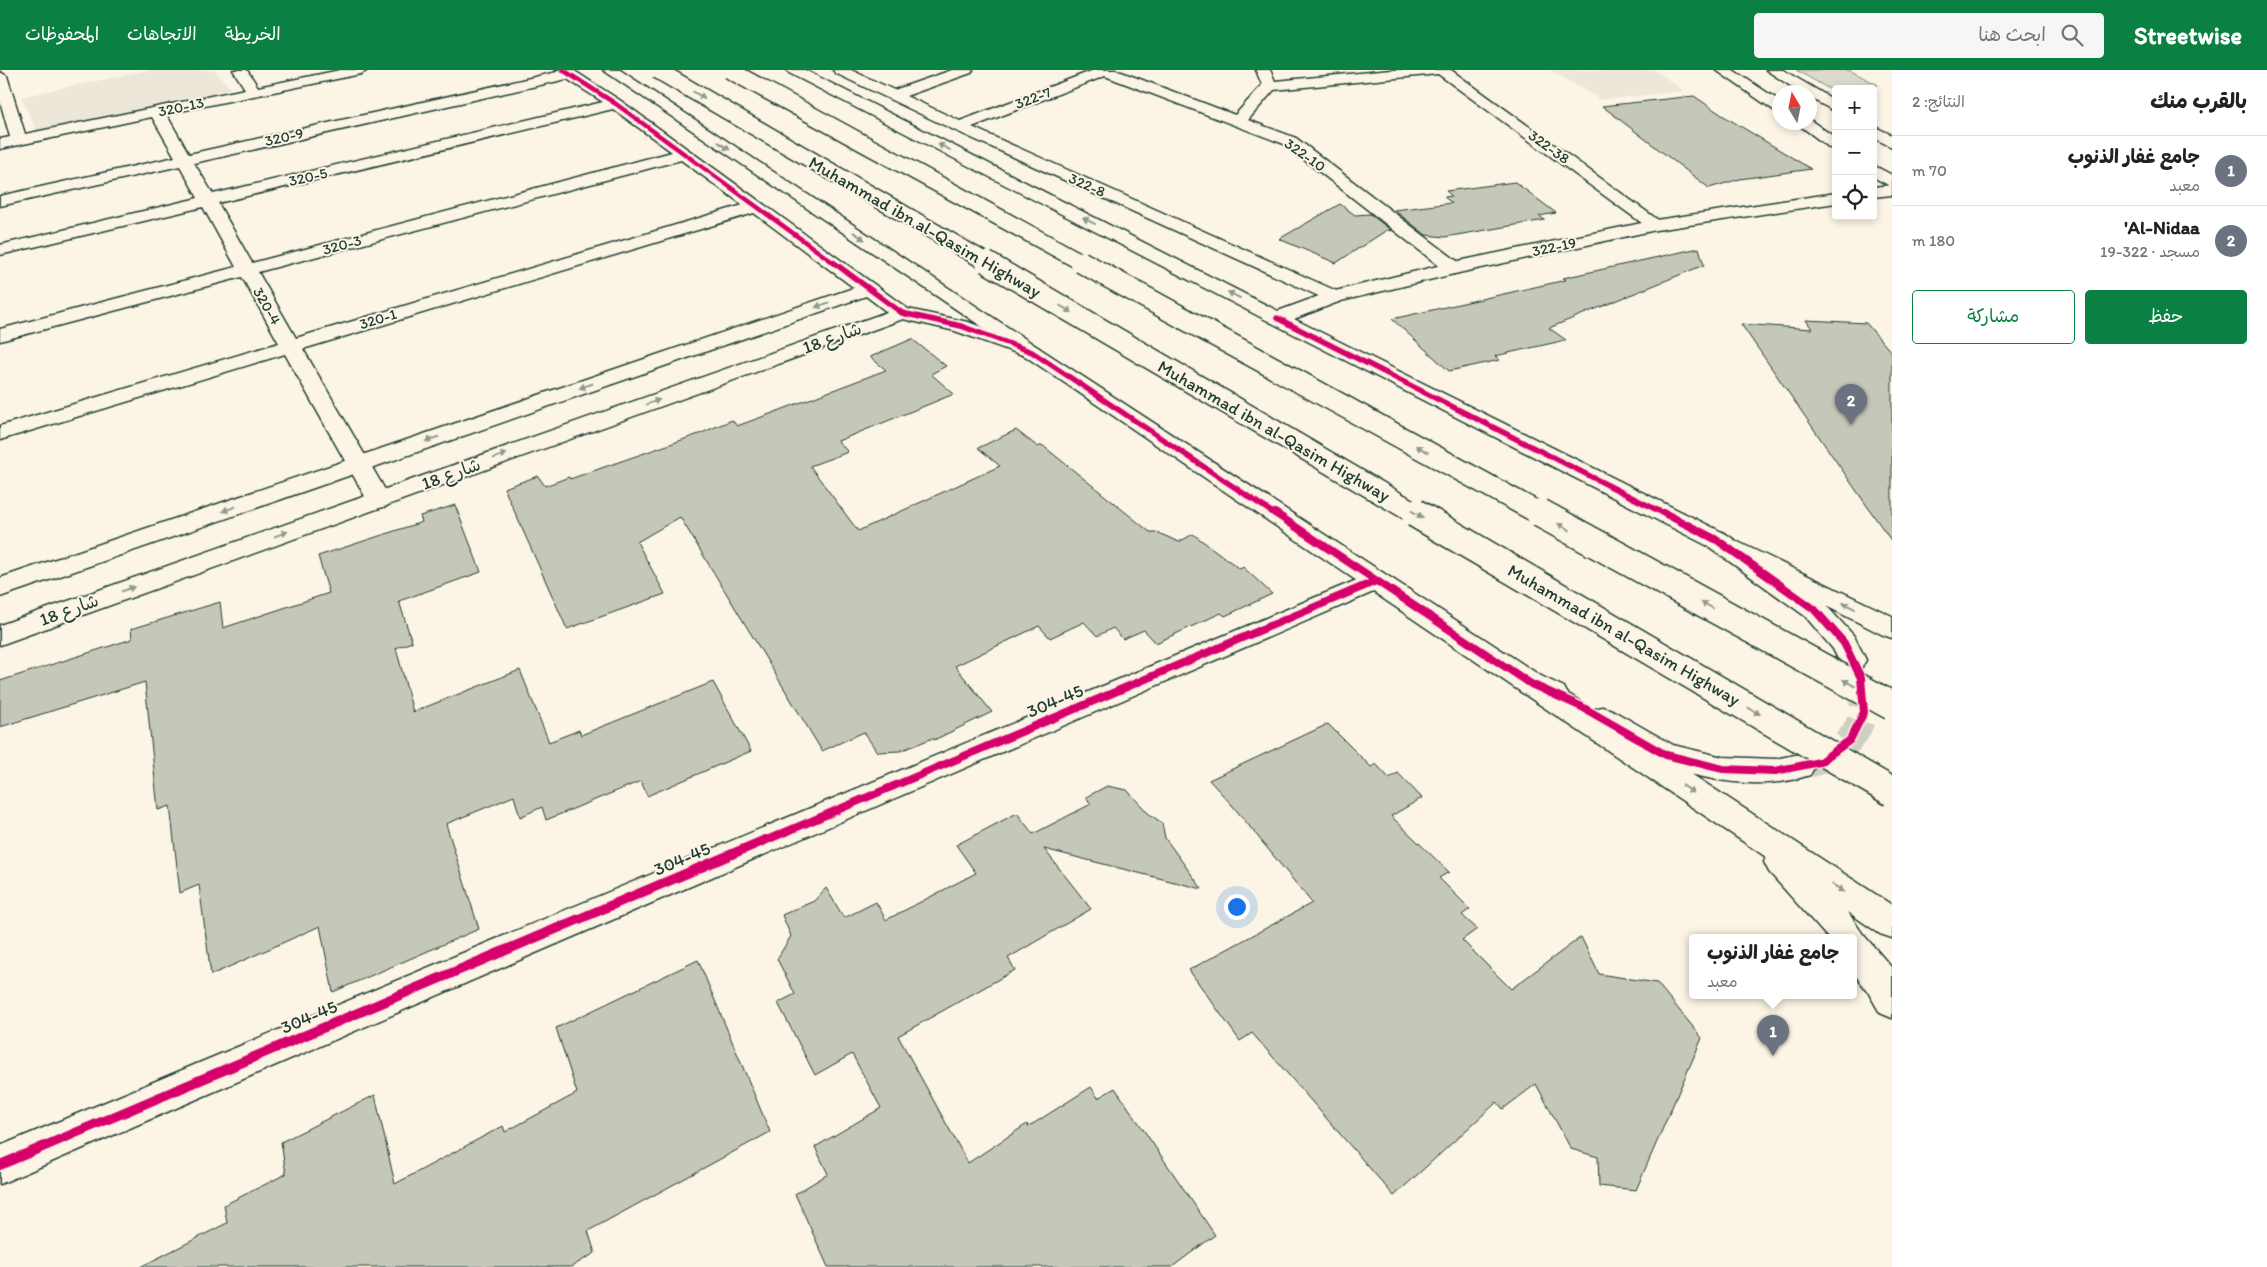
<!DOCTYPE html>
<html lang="ar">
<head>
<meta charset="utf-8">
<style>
	:root { --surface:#fff; --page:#f6f6f6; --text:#222; --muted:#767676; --line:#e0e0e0; --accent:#0b8043 }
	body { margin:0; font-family:Itim,"Playpen Sans Arabic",sans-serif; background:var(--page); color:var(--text); direction:rtl }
	.controls { position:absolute; right:15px; top:15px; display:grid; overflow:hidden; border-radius:5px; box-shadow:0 2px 8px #0003 }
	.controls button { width:45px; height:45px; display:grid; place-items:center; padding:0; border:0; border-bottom:1px solid var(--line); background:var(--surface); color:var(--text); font:25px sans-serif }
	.compass { position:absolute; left:1772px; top:15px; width:45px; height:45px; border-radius:50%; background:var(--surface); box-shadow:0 2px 8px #0003; rotate:350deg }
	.you { position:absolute; left:1236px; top:836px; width:18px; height:18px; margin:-12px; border:4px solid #fff; border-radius:50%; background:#1a73e8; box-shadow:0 0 0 8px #1a73e833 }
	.badge { display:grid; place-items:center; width:32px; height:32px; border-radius:50%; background:var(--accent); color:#fff; font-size:16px; font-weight:700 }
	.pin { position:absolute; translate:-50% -41px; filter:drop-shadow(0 1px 2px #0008) }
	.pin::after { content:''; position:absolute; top:26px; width:18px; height:15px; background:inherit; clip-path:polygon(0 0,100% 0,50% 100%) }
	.popup { position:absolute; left:1689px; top:864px; width:168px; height:65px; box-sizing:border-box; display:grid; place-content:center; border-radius:5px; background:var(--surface); filter:drop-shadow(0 1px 4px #0005); font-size:16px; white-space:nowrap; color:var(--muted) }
	.popup b { font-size:19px; color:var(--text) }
	.popup::after { content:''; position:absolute; left:50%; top:100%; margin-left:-10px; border:10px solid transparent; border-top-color:var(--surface) }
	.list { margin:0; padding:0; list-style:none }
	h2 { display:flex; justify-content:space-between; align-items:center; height:65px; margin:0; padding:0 20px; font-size:21px }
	h2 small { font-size:16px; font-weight:400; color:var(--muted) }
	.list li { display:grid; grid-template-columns:32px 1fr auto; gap:15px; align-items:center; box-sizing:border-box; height:70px; padding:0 20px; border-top:1px solid var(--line) }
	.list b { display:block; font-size:19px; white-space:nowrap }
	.list p { margin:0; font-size:16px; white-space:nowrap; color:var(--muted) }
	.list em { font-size:16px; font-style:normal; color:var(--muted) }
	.actions { display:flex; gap:10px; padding:15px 20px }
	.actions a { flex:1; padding:11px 0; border:1px solid var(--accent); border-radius:5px; text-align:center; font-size:18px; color:var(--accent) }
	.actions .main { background:var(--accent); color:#fff }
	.icon { flex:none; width:28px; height:28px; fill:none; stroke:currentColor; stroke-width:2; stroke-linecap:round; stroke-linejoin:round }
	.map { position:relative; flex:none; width:1892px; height:1197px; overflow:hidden; direction:ltr }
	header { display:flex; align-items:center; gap:30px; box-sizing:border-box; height:70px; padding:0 25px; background:var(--accent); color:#fff }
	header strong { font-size:24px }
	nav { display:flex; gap:28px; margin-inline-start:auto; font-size:18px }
	.search { width:350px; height:45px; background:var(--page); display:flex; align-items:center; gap:12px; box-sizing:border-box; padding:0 18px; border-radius:5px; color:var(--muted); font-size:19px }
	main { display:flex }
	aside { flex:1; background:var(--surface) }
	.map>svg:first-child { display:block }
	.built { fill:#ece7d8 }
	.green { fill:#dcdacc; stroke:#7e8c80 }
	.building { fill:#c5c7b9; stroke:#1f3d34 }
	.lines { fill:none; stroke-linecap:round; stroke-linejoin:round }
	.tertiary-tunnel { stroke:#d0d0c2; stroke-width:28; stroke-dasharray:28 14; stroke-linecap:butt }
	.minor-casing { stroke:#1f3d34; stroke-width:3 }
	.tertiary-casing { stroke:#1f3d34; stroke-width:3 }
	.primary-casing { stroke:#1f3d34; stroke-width:3 }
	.motorway-casing { stroke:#1f3d34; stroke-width:3 }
	.minor { fill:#fcf5e5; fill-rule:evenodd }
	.tertiary { fill:#fcf5e5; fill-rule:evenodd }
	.primary { fill:#fcf5e5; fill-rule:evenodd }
	.motorway { fill:#fcf5e5; fill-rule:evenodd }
	.motorway-bridge-far2-casing { stroke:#1f3d34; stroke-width:19; stroke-linecap:butt }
	.motorway-bridge-far1-casing { stroke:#1f3d34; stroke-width:24; stroke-linecap:butt }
	.motorway-bridge-casing { stroke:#1f3d34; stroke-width:31; stroke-linecap:butt }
	.motorway-bridge-far2 { stroke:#fcf5e5; stroke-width:16 }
	.motorway-bridge-far1 { stroke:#fcf5e5; stroke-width:21 }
	.motorway-bridge { stroke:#fcf5e5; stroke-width:28 }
	.cycleway-far3-casing { stroke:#fcf5e5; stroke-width:6 }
	.cycleway-far2-casing { stroke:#fcf5e5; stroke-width:8 }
	.cycleway-far1-casing { stroke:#fcf5e5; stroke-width:11 }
	.cycleway-casing { stroke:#fcf5e5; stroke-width:13 }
	.cycleway-far3 { stroke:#d6006c; stroke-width:4.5 }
	.cycleway-far2 { stroke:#d6006c; stroke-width:5.5 }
	.cycleway-far1 { stroke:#d6006c; stroke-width:8 }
	.cycleway { stroke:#d6006c; stroke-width:10 }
	.oneway { fill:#8e998c }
	.labels { text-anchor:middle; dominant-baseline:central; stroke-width:4; stroke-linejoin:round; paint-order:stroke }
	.far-street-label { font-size:15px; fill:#1f3d34; stroke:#fcf5e5 }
	.street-label { font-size:18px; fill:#1f3d34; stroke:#fcf5e5 }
</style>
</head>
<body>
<header>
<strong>Streetwise</strong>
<div class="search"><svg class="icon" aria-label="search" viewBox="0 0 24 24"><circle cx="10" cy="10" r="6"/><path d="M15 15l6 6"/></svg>ابحث هنا</div>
<nav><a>الخريطة</a><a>الاتجاهات</a><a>المحفوظات</a></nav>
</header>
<main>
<aside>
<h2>بالقرب منك<small>النتائج: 2</small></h2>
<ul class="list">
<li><span class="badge" style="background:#6b7280">1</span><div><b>جامع غفار الذنوب</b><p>معبد</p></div><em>70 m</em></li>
<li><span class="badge" style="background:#6b7280">2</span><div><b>Al-Nidaa'</b><p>مسجد · 322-19</p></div><em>180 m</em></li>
</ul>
<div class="actions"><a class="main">حفظ</a><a>مشاركة</a></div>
</aside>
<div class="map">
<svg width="1892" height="1197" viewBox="0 0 1892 1197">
	<rect width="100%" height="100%" fill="#fcf5e5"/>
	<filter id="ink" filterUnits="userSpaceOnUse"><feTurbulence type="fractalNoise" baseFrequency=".02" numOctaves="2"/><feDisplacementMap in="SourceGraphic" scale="10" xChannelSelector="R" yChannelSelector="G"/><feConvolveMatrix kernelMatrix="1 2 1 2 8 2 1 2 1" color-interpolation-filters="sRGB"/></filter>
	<g filter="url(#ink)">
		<path class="built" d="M148 0H214L231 19 43 61H37L21 27Z
			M1550 0H1655L1684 21 1601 30Z"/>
		<path class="green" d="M1796 0H1849L1878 15 1831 20Z"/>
		<path class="building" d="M1694 26 1722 45 1811 99 1740 109 1709 118 1602 36Z
			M1515 112 1556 143 1539 146 1545 150 1445 167 1426 165 1394 140 1452 133 1444 127 1452 126 1446 121Z
			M1340 134 1355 145 1370 144 1392 161 1387 160 1336 193 1279 169Z
			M1699 178 1704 195 1549 258 1566 270 1495 286 1500 290 1449 301 1392 249 1566 210 1563 208Z
			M1806 250 1866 253 1892 283V472L1741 254 1812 259Z
			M912 269 946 296 931 304 954 324 838 371 848 382 810 396 858 461 1000 396 978 378 1016 360 1038 377 1042 375 1150 462H1156L1179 472 1193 464 1240 499 1243 497 1272 524 1225 546 1221 543 1156 573 1144 560 1123 569 1113 558 1097 566 1084 552 1050 568 1039 556 955 596 992 642 934 670 933 668 900 681 877 682 864 662 822 681 680 447 637 472 665 524 567 559 504 418 538 406 545 416 569 407 570 409 699 364 732 350 737 356 770 344 886 300 870 287Z
			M455 435 481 502 399 531 412 572 396 578 413 642 520 600 549 672 579 660 581 665 713 612 751 681 647 726 641 711 546 750 542 737 520 747 514 726 446 754 479 859 333 922 320 856 211 905 199 815 180 823 170 736 158 740 145 612 0 657V611L132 569 131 559 220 532 223 558 329 523 318 486 422 452 420 446Z
			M1328 654 1371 697 1376 694 1389 708 1398 703 1422 728 1391 746 1449 802 1439 808 1470 839 1462 845 1477 859 1462 870 1511 919 1581 867 1599 904 1657 913 1702 968 1636 1120 1599 1116 1598 1087 1571 1079 1536 1014 1503 1039 1497 1032 1394 1126 1252 963 1240 971 1189 900 1312 833 1232 735 1209 710Z
			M1107 716 1127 720 1148 743 1162 753 1165 768 1202 819 1044 779 1091 839 1008 888 1015 900 898 966 968 1093 1027 1054 1028 1057 1091 1017 1098 1028 1115 1018 1215 1165 1172 1197H828L795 1124 828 1104 815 1077 881 1038 852 984 815 1005 778 933 795 924 777 889 791 866 782 845 814 831 826 818 844 848 876 832 886 850 976 803 956 775 1017 743 1033 764 1091 734 1086 727Z
			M698 890 770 1062 588 1161 595 1183 571 1197H140L227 1153 224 1135 286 1104 281 1072 375 1025 395 1114 503 1056 505 1062 577 1023 556 958Z"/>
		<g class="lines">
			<path class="tertiary-tunnel" d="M1809 694C1862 677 1876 639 1852 590"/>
			<defs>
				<path id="minor" d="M233 0H247L258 17 340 0H368L361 4 166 44 189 84 557 2 556 0H573L621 31 875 215 878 219 875 223 868 225 861 223 754 143 303 279 391 430 387 436 379 438 371 436 367 430 285 284 0 370V356L279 273 242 207 0 271V259L236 197 203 137 0 185V175L198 128 180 96 0 136V126L175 87 152 47 0 79V69L10 67 0 31V2L7 6 25 64 245 19ZM567 9 603 32 213 124 194 93ZM613 39 672 82 252 193 218 133ZM681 90 743 135 296 268 258 202Z
					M833 0H851L894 20 952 0H973L971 3 906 26 960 51 1094 0H1116L1235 45 1262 15 1256 0H1270L1275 11 1391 0H1451L1665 155 1662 159H1650L1438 4 1274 20 1248 50 1296 68 1461 194 1463 198 1461 202 1454 204 1447 202 1284 74 1105 6 972 57 1341 223 1344 227 1341 231 1334 233 954 60 835 3Z
					M1376 502 1385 505 1389 511 1385 517 0 1114V1076Z"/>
				<path id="tertiary" d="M1892 115V125L1873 127V117Z
					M1836 123V133L1656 160 1454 204 1341 231 1294 249 1726 464 1823 532 1854 566 1866 590 1862 597 1852 600 1842 597 1833 579 1805 546 1708 476 1270 252 1267 248 1270 244 1327 223 1454 192 1656 150Z
					M868 213 875 215 908 239 968 252 1039 278 1541 606 1564 617 1568 625 1564 633 1554 636 1521 622 1025 286 955 261 903 249 0 575V555L887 242 866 226 0 527V508Z
					M1602 637 1612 640 1673 675 1723 687 1775 689 1800 684 1810 687 1815 696 1810 705C1760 722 1705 710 1656 694L1592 656 1588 648 1592 640Z"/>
				<path id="primary" d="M1716 0H1733L1780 31V42L1775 41Z
					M1766 0H1783L1836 31V42L1810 28V22H1800Z
					M1810 50 1836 68V80L1830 78 1795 52H1810Z
					M1873 56 1892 65V77L1873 68Z
					M1873 95 1892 105V117L1873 107Z
					M1717 462 1892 546V568L1883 565 1708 476 1705 470 1708 464Z
					M1531 603 1541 606 1892 835V868L1880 864 1848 842 1862 863 1892 898V948L1880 943 1868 922 1853 902V867H1827L1769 802 1764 792 1766 787 1521 622 1517 614 1521 606Z"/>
				<path id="motorway" d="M603 0H620L1039 278 1042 282 1039 286 1032 288 1025 286Z
					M787 0H805L1284 244 1287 248 1284 252 1277 254 1270 252 789 3Z"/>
			</defs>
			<use href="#minor" class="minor-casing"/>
			<use href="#tertiary" class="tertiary-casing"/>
			<use href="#primary" class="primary-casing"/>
			<use href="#motorway" class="motorway-casing"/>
			<use href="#minor" class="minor"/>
			<use href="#tertiary" class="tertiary"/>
			<use href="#primary" class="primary"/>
			<use href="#motorway" class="motorway"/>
			<defs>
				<path id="motorway-bridge-far2" d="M657 0 988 193
					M729 0 1083 193"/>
				<path id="motorway-bridge-far1" d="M986 192 1418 445
					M1081 192 1542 445"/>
				<path id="motorway-bridge" d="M1415 443 1892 722
					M1540 443 1892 636"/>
			</defs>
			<use href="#motorway-bridge-far2" class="motorway-bridge-far2-casing"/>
			<use href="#motorway-bridge-far1" class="motorway-bridge-far1-casing"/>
			<use href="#motorway-bridge" class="motorway-bridge-casing"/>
			<use href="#motorway-bridge-far2" class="motorway-bridge-far2"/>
			<use href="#motorway-bridge-far1" class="motorway-bridge-far1"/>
			<use href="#motorway-bridge" class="motorway-bridge"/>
			<defs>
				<path id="cycleway-far3" d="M563 0 616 34 834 193"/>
				<path id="cycleway-far2" d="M833 192 902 243 961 256 1032 282 1276 445
					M1277 248 1667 445"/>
				<path id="cycleway-far1" d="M1275 443 1531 614 1582 637 1666 685 1723 699 1775 701 1820 692 1850 670 1864 642 1861 608 1844 573 1814 539 1717 470 1664 443
					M762 772 1376 511"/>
				<path id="cycleway" d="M0 1095 765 770"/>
			</defs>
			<use href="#cycleway-far3" class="cycleway-far3-casing"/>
			<use href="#cycleway-far2" class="cycleway-far2-casing"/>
			<use href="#cycleway-far1" class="cycleway-far1-casing"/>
			<use href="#cycleway" class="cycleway-casing"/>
			<use href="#cycleway-far3" class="cycleway-far3"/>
			<use href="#cycleway-far2" class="cycleway-far2"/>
			<use href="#cycleway-far1" class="cycleway-far1"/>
			<use href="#cycleway" class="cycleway"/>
		</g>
		<defs><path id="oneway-solid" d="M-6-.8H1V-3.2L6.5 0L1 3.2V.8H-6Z" transform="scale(1.25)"/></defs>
		<g class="oneway">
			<use href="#oneway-solid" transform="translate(699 25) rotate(30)"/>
			<use href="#oneway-solid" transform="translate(724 76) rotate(34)"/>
			<use href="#oneway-solid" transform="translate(944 77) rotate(-153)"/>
			<use href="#oneway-solid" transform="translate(1089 151) rotate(-153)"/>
			<use href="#oneway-solid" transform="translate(859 166) rotate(34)"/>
			<use href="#oneway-solid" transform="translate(1234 225) rotate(-153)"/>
			<use href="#oneway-solid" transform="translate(822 235) rotate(161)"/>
			<use href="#oneway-solid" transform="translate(1066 239) rotate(30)"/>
			<use href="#oneway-solid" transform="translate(586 316) rotate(161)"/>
			<use href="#oneway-solid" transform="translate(653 332) rotate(-20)"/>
			<use href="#oneway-solid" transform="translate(432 369) rotate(161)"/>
			<use href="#oneway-solid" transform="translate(1422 379) rotate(-151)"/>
			<use href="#oneway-solid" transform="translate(500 386) rotate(-20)"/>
			<use href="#oneway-solid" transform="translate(229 439) rotate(161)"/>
			<use href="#oneway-solid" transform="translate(1417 444) rotate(30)"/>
			<use href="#oneway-solid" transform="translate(1564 457) rotate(-151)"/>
			<use href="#oneway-solid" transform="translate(281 464) rotate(-20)"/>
			<use href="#oneway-solid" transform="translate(128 519) rotate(-20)"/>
			<use href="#oneway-solid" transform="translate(1707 535) rotate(-151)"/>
			<use href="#oneway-solid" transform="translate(1849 536) rotate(-153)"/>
			<use href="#oneway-solid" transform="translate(1849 613) rotate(-151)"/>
			<use href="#oneway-solid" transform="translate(1754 641) rotate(30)"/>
			<use href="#oneway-solid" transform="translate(1688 719) rotate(34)"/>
			<use href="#oneway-solid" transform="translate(1838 818) rotate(33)"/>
		</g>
	</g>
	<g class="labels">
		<g class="far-street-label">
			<text transform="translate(1033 28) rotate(-21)">322-7</text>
			<text transform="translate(181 37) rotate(-12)">320-13</text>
			<text transform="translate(284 67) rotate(-13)">320-9</text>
			<text transform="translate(1549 77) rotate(36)">322-38</text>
			<text transform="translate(1305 85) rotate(35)">322-10</text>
			<text transform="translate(308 107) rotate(-13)">320-5</text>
			<text transform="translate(1087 115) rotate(24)">322-8</text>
			<text transform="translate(342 175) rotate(-15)">320-3</text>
			<text transform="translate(1554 177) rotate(-12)">322-19</text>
			<text transform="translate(267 236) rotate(60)">320-4</text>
			<text transform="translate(378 249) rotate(-17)">320-1</text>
		</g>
		<g class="street-label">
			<text transform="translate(925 157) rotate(30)">Muhammad ibn al-Qasim Highway</text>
			<text transform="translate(832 268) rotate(-20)">شارع 18</text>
			<text transform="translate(1274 361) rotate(30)">Muhammad ibn al-Qasim Highway</text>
			<text transform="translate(451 404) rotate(-20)">شارع 18</text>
			<text transform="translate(69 540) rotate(-20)">شارع 18</text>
			<text transform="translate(1624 565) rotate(30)">Muhammad ibn al-Qasim Highway</text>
			<text transform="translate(1055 631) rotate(-23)">304-45</text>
			<text transform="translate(682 789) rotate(-23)">304-45</text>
			<text transform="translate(309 947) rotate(-23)">304-45</text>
		</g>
	</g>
</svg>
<div class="controls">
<button>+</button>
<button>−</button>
<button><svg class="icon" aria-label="locate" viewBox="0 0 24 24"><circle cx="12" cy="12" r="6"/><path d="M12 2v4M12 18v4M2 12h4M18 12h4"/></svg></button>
</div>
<svg class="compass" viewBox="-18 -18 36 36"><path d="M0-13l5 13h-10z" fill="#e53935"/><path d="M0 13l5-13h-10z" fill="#767676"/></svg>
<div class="you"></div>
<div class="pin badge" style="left:1773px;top:986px;background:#6b7280">1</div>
<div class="popup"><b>جامع غفار الذنوب</b>معبد</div>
<div class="pin badge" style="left:1851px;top:355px;background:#6b7280">2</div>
</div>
</main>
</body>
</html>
